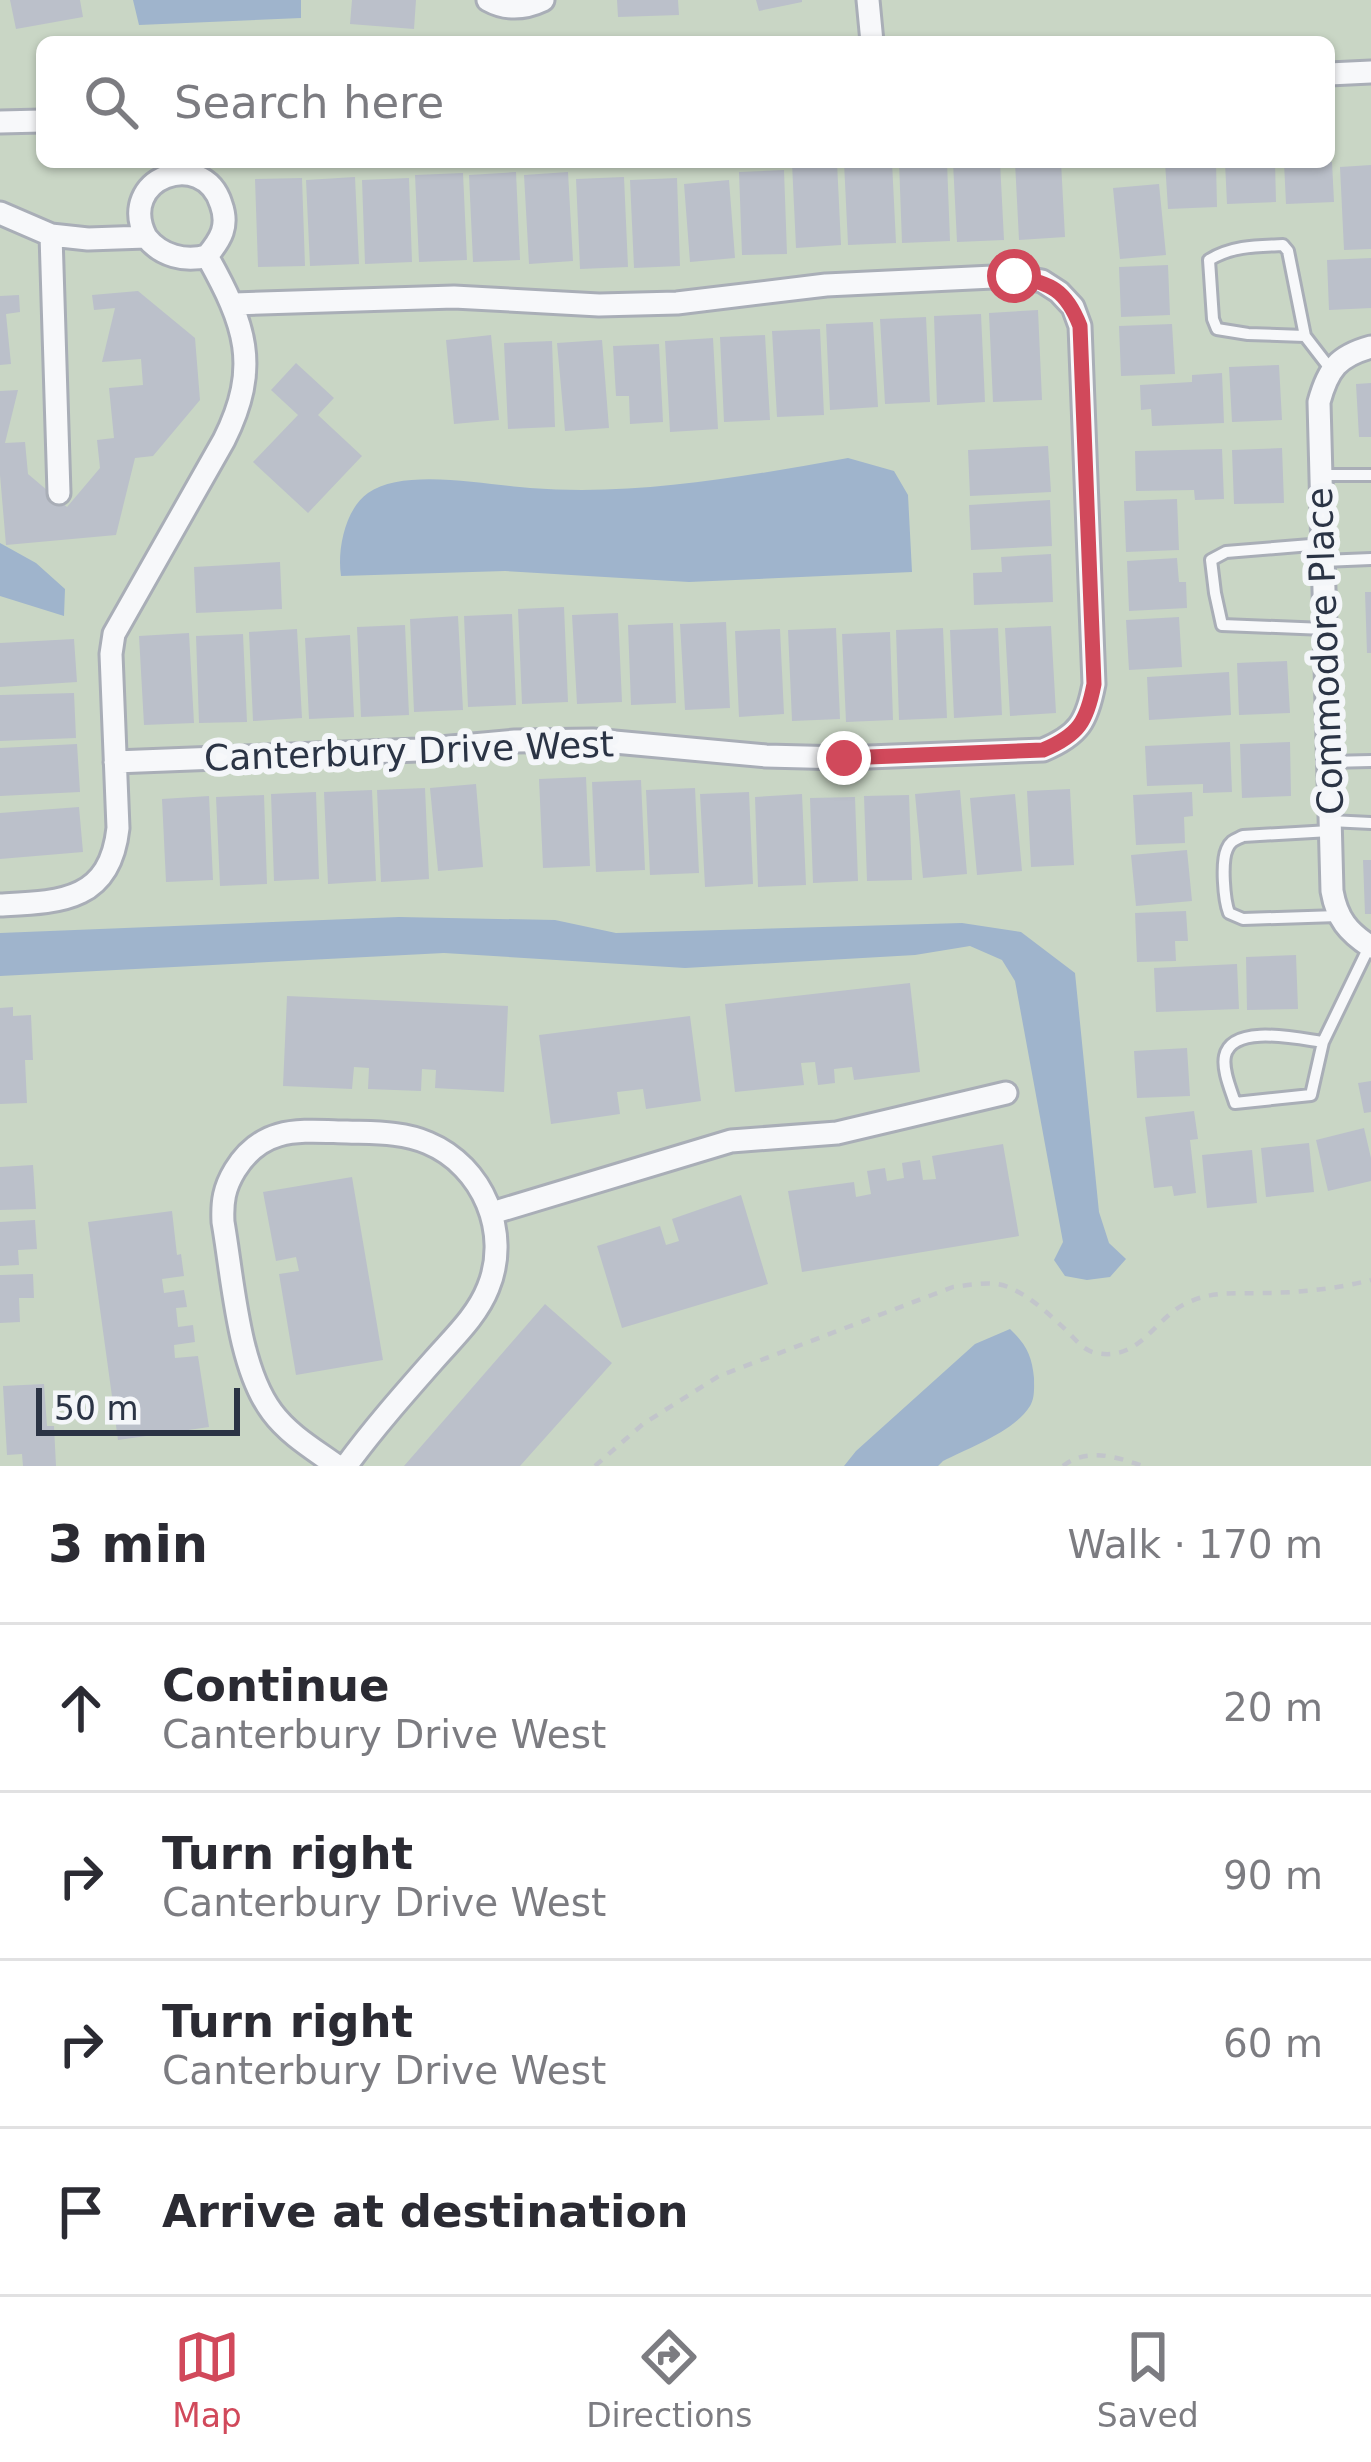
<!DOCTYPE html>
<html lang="en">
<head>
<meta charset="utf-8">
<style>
	:root { --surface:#fff; --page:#f2f2f3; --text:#2b2b33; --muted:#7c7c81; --line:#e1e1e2; --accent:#d1495b }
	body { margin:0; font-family:"DejaVu Sans",sans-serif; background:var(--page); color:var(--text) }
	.scale { position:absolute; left:36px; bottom:30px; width:204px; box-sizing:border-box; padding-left:12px; border:6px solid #2b3445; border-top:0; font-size:33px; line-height:42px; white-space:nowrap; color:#2b3445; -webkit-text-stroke:9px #f4f6f9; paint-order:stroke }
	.stop { position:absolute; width:36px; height:36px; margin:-27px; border:9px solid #d1495b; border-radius:50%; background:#fff }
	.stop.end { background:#d1495b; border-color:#fff; box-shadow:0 3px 12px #0008 }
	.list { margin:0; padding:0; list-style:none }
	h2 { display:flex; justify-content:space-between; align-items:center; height:156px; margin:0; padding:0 48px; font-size:51px }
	h2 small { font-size:39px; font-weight:400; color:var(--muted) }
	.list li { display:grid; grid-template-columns:78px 1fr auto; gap:36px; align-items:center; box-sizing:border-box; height:168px; padding:0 48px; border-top:3px solid var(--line) }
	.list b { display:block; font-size:45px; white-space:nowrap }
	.list p { margin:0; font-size:39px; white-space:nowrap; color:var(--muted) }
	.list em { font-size:39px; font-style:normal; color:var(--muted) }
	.icon { flex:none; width:66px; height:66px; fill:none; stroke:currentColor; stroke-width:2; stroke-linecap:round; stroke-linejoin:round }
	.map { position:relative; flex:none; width:1371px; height:1466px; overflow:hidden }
	.search { position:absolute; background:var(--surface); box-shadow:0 3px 9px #0004; left:36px; right:36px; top:36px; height:132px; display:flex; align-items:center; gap:30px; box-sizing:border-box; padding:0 42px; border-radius:18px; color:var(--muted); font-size:45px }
	.sheet { height:828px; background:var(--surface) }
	nav { display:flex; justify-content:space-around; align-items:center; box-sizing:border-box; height:168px; border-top:3px solid var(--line); background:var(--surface); font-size:33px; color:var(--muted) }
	nav a { display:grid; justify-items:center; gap:6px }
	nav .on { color:var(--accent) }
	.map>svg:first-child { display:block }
	.green { fill:#c9d6c5; fill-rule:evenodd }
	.water { fill:#9fb4cc }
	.building { fill:#bbc0ca }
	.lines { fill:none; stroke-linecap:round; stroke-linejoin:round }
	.service-casing { stroke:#a9aeb7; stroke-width:16 }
	.minor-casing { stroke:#a9aeb7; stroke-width:27 }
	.path { stroke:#c2c5cb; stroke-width:4.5; stroke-dasharray:9 9; stroke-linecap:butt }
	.service { stroke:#f7f8fa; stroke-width:10 }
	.minor { stroke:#f7f8fa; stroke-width:21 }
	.route { stroke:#d1495b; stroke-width:15 }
	.labels { text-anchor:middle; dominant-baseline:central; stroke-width:12; stroke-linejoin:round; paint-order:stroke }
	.street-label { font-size:36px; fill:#2b3445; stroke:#f4f6f9 }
</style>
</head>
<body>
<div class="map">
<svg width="1371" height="1466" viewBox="0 0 1371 1466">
	<rect width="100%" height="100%" fill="#e4e7ec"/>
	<path class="green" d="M0 0H1371V1466H0ZM42 42H1329V162H42Z"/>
	<path class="water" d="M133 0H301V18L139 25Z
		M848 458 894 471 908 495 912 572 689 582 505 571 341 576C337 550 345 509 368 493 404 467 488 485 530 488 638 496 742 477 848 458Z
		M0 543 36 563 65 589 64 616 0 596Z
		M399 917 555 920 616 933 962 923 1021 932 1075 973 1099 1212 1109 1243 1126 1259 1110 1277 1087 1280 1065 1276 1054 1260 1063 1242 1015 981 1002 960 970 946 915 955 685 968 444 953 0 976V933Z
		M1010 1329C1026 1344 1032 1356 1034 1378 1034 1387 1035 1398 1030 1406 1015 1431 969 1448 943 1461L938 1466H844L856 1451 975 1344Z"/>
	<path class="building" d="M10 0H80L83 17 16 29Z
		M352 0H416L414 29 350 24Z
		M617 0H678L679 15 618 17Z
		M756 0H802V2L759 11Z
		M837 162 841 245 796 248 792 163Z
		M844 162H892L896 243 848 245Z
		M899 162H947L950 241 902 243Z
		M953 162H1000L1004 240 957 242Z
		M1015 162H1061L1065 237 1019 240Z
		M1165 162H1216L1217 207 1168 209Z
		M1225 162H1275L1276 202 1227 204Z
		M1284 162H1332L1334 202 1286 204Z
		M1371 165V249L1344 250 1340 167Z
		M784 170 787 254 742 255 739 172Z
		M516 172 520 260 473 262 469 175Z
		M568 172 573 261 529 264 524 175Z
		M463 173 467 260 419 262 415 175Z
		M355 177 359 264 310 266 306 180Z
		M624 177 628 267 580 269 576 179Z
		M302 178 305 266 258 267 255 179Z
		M409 178 412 262 365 264 362 180Z
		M677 178 680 266 634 268 630 180Z
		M729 180 735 258 690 262 684 184Z
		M1159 184 1166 255 1120 259 1113 188Z
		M1371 258V308L1329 310 1327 260Z
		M1168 265 1170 315 1121 317 1119 267Z
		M138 291 195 338 200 400 153 456 135 458 116 535 6 545 0 475V391L18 390 5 443 25 442 28 474 67 507 100 468 97 440 114 438 109 388 143 385 141 359 102 362 115 308 94 310 92 295Z
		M19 295 20 312 6 314 11 364 0 365V296Z
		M1038 310 1042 400 993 402 989 313Z
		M981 314 985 402 937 405 934 316Z
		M926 317 930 402 885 404 880 319Z
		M873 322 878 407 830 410 826 324Z
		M1172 324 1175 374 1121 376 1119 326Z
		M820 329 824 415 777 417 772 331Z
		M491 335 499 420 454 424 446 340Z
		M765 335 770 420 724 422 720 337Z
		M713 338 718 429 670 432 665 341Z
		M602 340 609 428 565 431 557 343Z
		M552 341 555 427 508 429 504 343Z
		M659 344 663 422 630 424 629 396H616L613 346Z
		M296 363 334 398 318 415 362 456 308 513 253 462 298 415 271 390Z
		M1279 365 1282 420 1232 422 1229 367Z
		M1222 373 1224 423 1152 426 1151 409 1141 410 1140 385 1192 382V375Z
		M1371 383V437H1359L1356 384Z
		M1048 446 1051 492 970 496 968 450Z
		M1282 448 1284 503 1234 504 1232 450Z
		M1222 449 1224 499 1195 500 1194 490 1136 491 1135 451Z
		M1177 499 1179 550 1126 552 1124 501Z
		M1050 500 1052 546 971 550 969 505Z
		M1051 554 1053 602 974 605 973 573 1002 572 1001 557Z
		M1177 558 1179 582H1186L1187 608 1129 611 1127 561Z
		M280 562 282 609 196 613 194 567Z
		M1365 592H1371V653H1367Z
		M564 607 568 702 522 704 518 609Z
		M618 613 622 702 577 704 572 615Z
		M512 614 516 705 468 707 464 616Z
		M458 616 463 710 414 712 410 619Z
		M1179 617 1182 667 1129 670 1126 620Z
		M726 622 730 708 685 710 680 624Z
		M673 623 676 703 631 705 628 625Z
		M405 625 409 715 361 717 357 627Z
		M1051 626 1056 713 1010 716 1005 628Z
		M836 628 840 719 792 721 788 630Z
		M943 628 947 718 899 720 896 630Z
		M998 628 1002 715 954 718 950 630Z
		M297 629 302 718 253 721 249 632Z
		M780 629 784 714 739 717 735 631Z
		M890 632 893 720 846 722 842 634Z
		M189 633 194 723 144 725 139 636Z
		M243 634 247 722 199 723 196 636Z
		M350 635 354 717 309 719 305 638Z
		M74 639 77 682 0 687V643Z
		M1287 661 1290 713 1239 715 1237 663Z
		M1229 672 1231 715 1149 720 1147 677Z
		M74 693 76 738 0 741V695Z
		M1230 742 1232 792 1203 793V784L1147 786 1145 746Z
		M1290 742 1291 796 1242 798 1240 744Z
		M77 744 80 792 0 796V748Z
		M586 777 590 866 543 868 539 779Z
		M641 780 645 870 596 872 592 782Z
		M476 784 483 867 438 871 430 788Z
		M425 788 429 879 381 882 377 790Z
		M695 788 699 873 650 875 646 790Z
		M1070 789 1074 865 1031 867 1027 791Z
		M372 790 376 881 328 884 324 792Z
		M960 790 967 874 923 878 915 794Z
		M316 792 319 879 274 881 271 794Z
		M749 792 753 884 705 887 700 794Z
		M1192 792 1193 816 1184 817 1185 843 1136 845 1133 795Z
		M802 794 806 885 758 887 755 797Z
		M1015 794 1022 871 977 875 970 798Z
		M264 795 267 884 220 886 216 797Z
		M909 795 912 880 867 881 864 796Z
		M209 796 213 880 166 882 162 799Z
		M855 797 858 881 813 883 810 798Z
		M79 807 83 852 0 859V813Z
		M1187 850 1192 901 1136 906 1131 855Z
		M1363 860H1371V914H1365Z
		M1186 911 1188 941H1175L1176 961 1137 962 1135 913Z
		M1296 955 1298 1009 1247 1010 1246 957Z
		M1237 964 1239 1009 1156 1012 1154 968Z
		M910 983 920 1072 854 1080 852 1067 834 1069 835 1083 818 1085 815 1062 801 1063 804 1085 735 1092 725 1004Z
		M287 996 508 1006 504 1092 435 1088 436 1070 422 1069 421 1091 368 1089 369 1068 354 1067 352 1089 283 1086Z
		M13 1007V1016L31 1015 33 1060H25L27 1103 0 1104V1008Z
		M690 1016 701 1101 646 1109 643 1089 617 1092 620 1114 551 1124 539 1035Z
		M1187 1048 1190 1096 1137 1098 1134 1051Z
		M1371 1081V1112L1364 1113 1358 1083Z
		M1194 1111 1198 1139 1190 1140 1196 1193 1174 1196 1172 1186 1154 1188 1145 1117Z
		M1364 1128 1371 1158V1181L1328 1191 1316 1140Z
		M1309 1143 1314 1192 1266 1197 1261 1148Z
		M1003 1144 1019 1236 802 1272 788 1191 854 1182 856 1197 871 1194 867 1171 885 1168 887 1181 904 1178 902 1163 920 1160 923 1180 936 1179 932 1156Z
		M1252 1150 1257 1203 1207 1208 1202 1155Z
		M33 1165 36 1209 0 1210V1167Z
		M352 1177 383 1360 296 1375 279 1274 299 1271 296 1257 276 1261 263 1192Z
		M741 1195 768 1284 622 1328 597 1246 660 1226 666 1245 679 1241 672 1219Z
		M172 1211 177 1255 181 1254 184 1276 162 1279 164 1293 184 1290 187 1307 176 1308 178 1327 193 1325 195 1342 174 1345 175 1358 198 1356 209 1427 118 1440 88 1222Z
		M35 1220 37 1249 18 1250 19 1265 0 1266V1222Z
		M33 1274 34 1298H19L20 1322 0 1323V1275Z
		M545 1304 612 1363 520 1466H404Z
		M44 1384 47 1426H54L56 1466H23L22 1454 7 1455 3 1386Z"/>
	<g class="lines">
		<defs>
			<path id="service" d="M1305 336 1248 334 1217 329 1213 319 1209 260C1232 246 1256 246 1283 245L1288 251 1305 336 1332 371
				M1321 475H1371
				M1323 544 1226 552 1211 560 1215 593 1222 625 1325 629
				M1323 561 1371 559
				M1328 762 1371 761
				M1330 821 1371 823
				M1330 831 1243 836C1235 840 1231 840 1227 849 1221 862 1224 900 1229 913L1243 919 1338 916
				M1323 1042C1300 1039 1232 1023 1225 1056 1222 1070 1231 1090 1235 1103L1311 1095 1323 1042 1369 947"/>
			<path id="minor" d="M488 0C506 10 524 9 543 0
				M868 0 872 42
				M1329 74 1371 72
				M0 122 42 121
				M0 213 51 235 88 239 146 237C161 256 185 262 207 256
				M51 235 59 493
				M146 237C116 178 203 147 221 204 229 226 221 239 207 256
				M1371 347C1338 356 1328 369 1319 402L1332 891C1337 919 1348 932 1371 947
				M115 762 418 750 515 741 593 740 766 756 844 758 1043 750C1079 735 1087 721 1094 684L1080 326 1073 307 1059 292 1042 281 1014 276 826 285 677 303 599 305 454 297 234 304
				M0 905C60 902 110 902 118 828L111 654 114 634 224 440C261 366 245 324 207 256
				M492 1213 731 1141 837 1133 1006 1093
				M337 1466C315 1450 289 1435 272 1412 238 1367 233 1279 223 1222 222 1202 224 1188 235 1170 263 1125 300 1131 347 1132 375 1133 403 1132 428 1143 483 1166 511 1233 488 1288 477 1316 453 1338 433 1361 403 1395 373 1429 346 1466"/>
		</defs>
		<use href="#service" class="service-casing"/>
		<use href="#minor" class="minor-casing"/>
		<path class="path" d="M595 1466 643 1424 719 1376 953 1287C970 1285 992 1280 1008 1287 1030 1296 1050 1315 1067 1331 1076 1340 1084 1351 1096 1353 1141 1362 1155 1316 1189 1302 1213 1291 1234 1294 1261 1293 1297 1293 1336 1289 1371 1280
			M1063 1466C1088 1447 1116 1457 1143 1466"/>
		<use href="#service" class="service"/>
		<use href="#minor" class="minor"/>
	</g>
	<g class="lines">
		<path class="route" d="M844 758 1043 750C1079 735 1087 721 1094 684L1080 326C1066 290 1051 283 1014 276"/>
	</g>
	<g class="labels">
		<g class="street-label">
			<text transform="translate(1325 651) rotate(-92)">Commodore Place</text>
			<text transform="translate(409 751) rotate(-2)">Canterbury Drive West</text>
		</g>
	</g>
</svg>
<div class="scale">50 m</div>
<div class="stop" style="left:1014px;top:276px"></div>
<div class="stop end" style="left:844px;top:758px"></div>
<div class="search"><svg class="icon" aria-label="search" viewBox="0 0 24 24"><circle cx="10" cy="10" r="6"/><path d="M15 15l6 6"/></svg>Search here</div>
</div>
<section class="sheet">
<h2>3 min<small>Walk · 170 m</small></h2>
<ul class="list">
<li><svg class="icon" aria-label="ahead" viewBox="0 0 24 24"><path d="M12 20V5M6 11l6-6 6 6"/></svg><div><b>Continue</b><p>Canterbury Drive West</p></div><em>20 m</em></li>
<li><svg class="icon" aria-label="right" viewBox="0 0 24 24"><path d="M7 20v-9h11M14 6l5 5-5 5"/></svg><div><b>Turn right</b><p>Canterbury Drive West</p></div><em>90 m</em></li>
<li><svg class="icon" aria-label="right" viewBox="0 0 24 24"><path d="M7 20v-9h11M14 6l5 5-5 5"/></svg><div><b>Turn right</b><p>Canterbury Drive West</p></div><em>60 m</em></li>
<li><svg class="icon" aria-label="arrive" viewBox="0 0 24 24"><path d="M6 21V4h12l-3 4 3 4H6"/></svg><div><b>Arrive at destination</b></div></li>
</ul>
</section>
<nav>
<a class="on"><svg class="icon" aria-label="map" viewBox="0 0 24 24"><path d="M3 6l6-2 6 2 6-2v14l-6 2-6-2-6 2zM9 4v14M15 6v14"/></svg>Map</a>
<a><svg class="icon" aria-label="directions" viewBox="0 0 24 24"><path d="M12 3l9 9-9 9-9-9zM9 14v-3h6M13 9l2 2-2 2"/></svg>Directions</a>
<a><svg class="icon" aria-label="saved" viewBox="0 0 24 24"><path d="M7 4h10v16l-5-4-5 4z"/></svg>Saved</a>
</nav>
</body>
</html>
